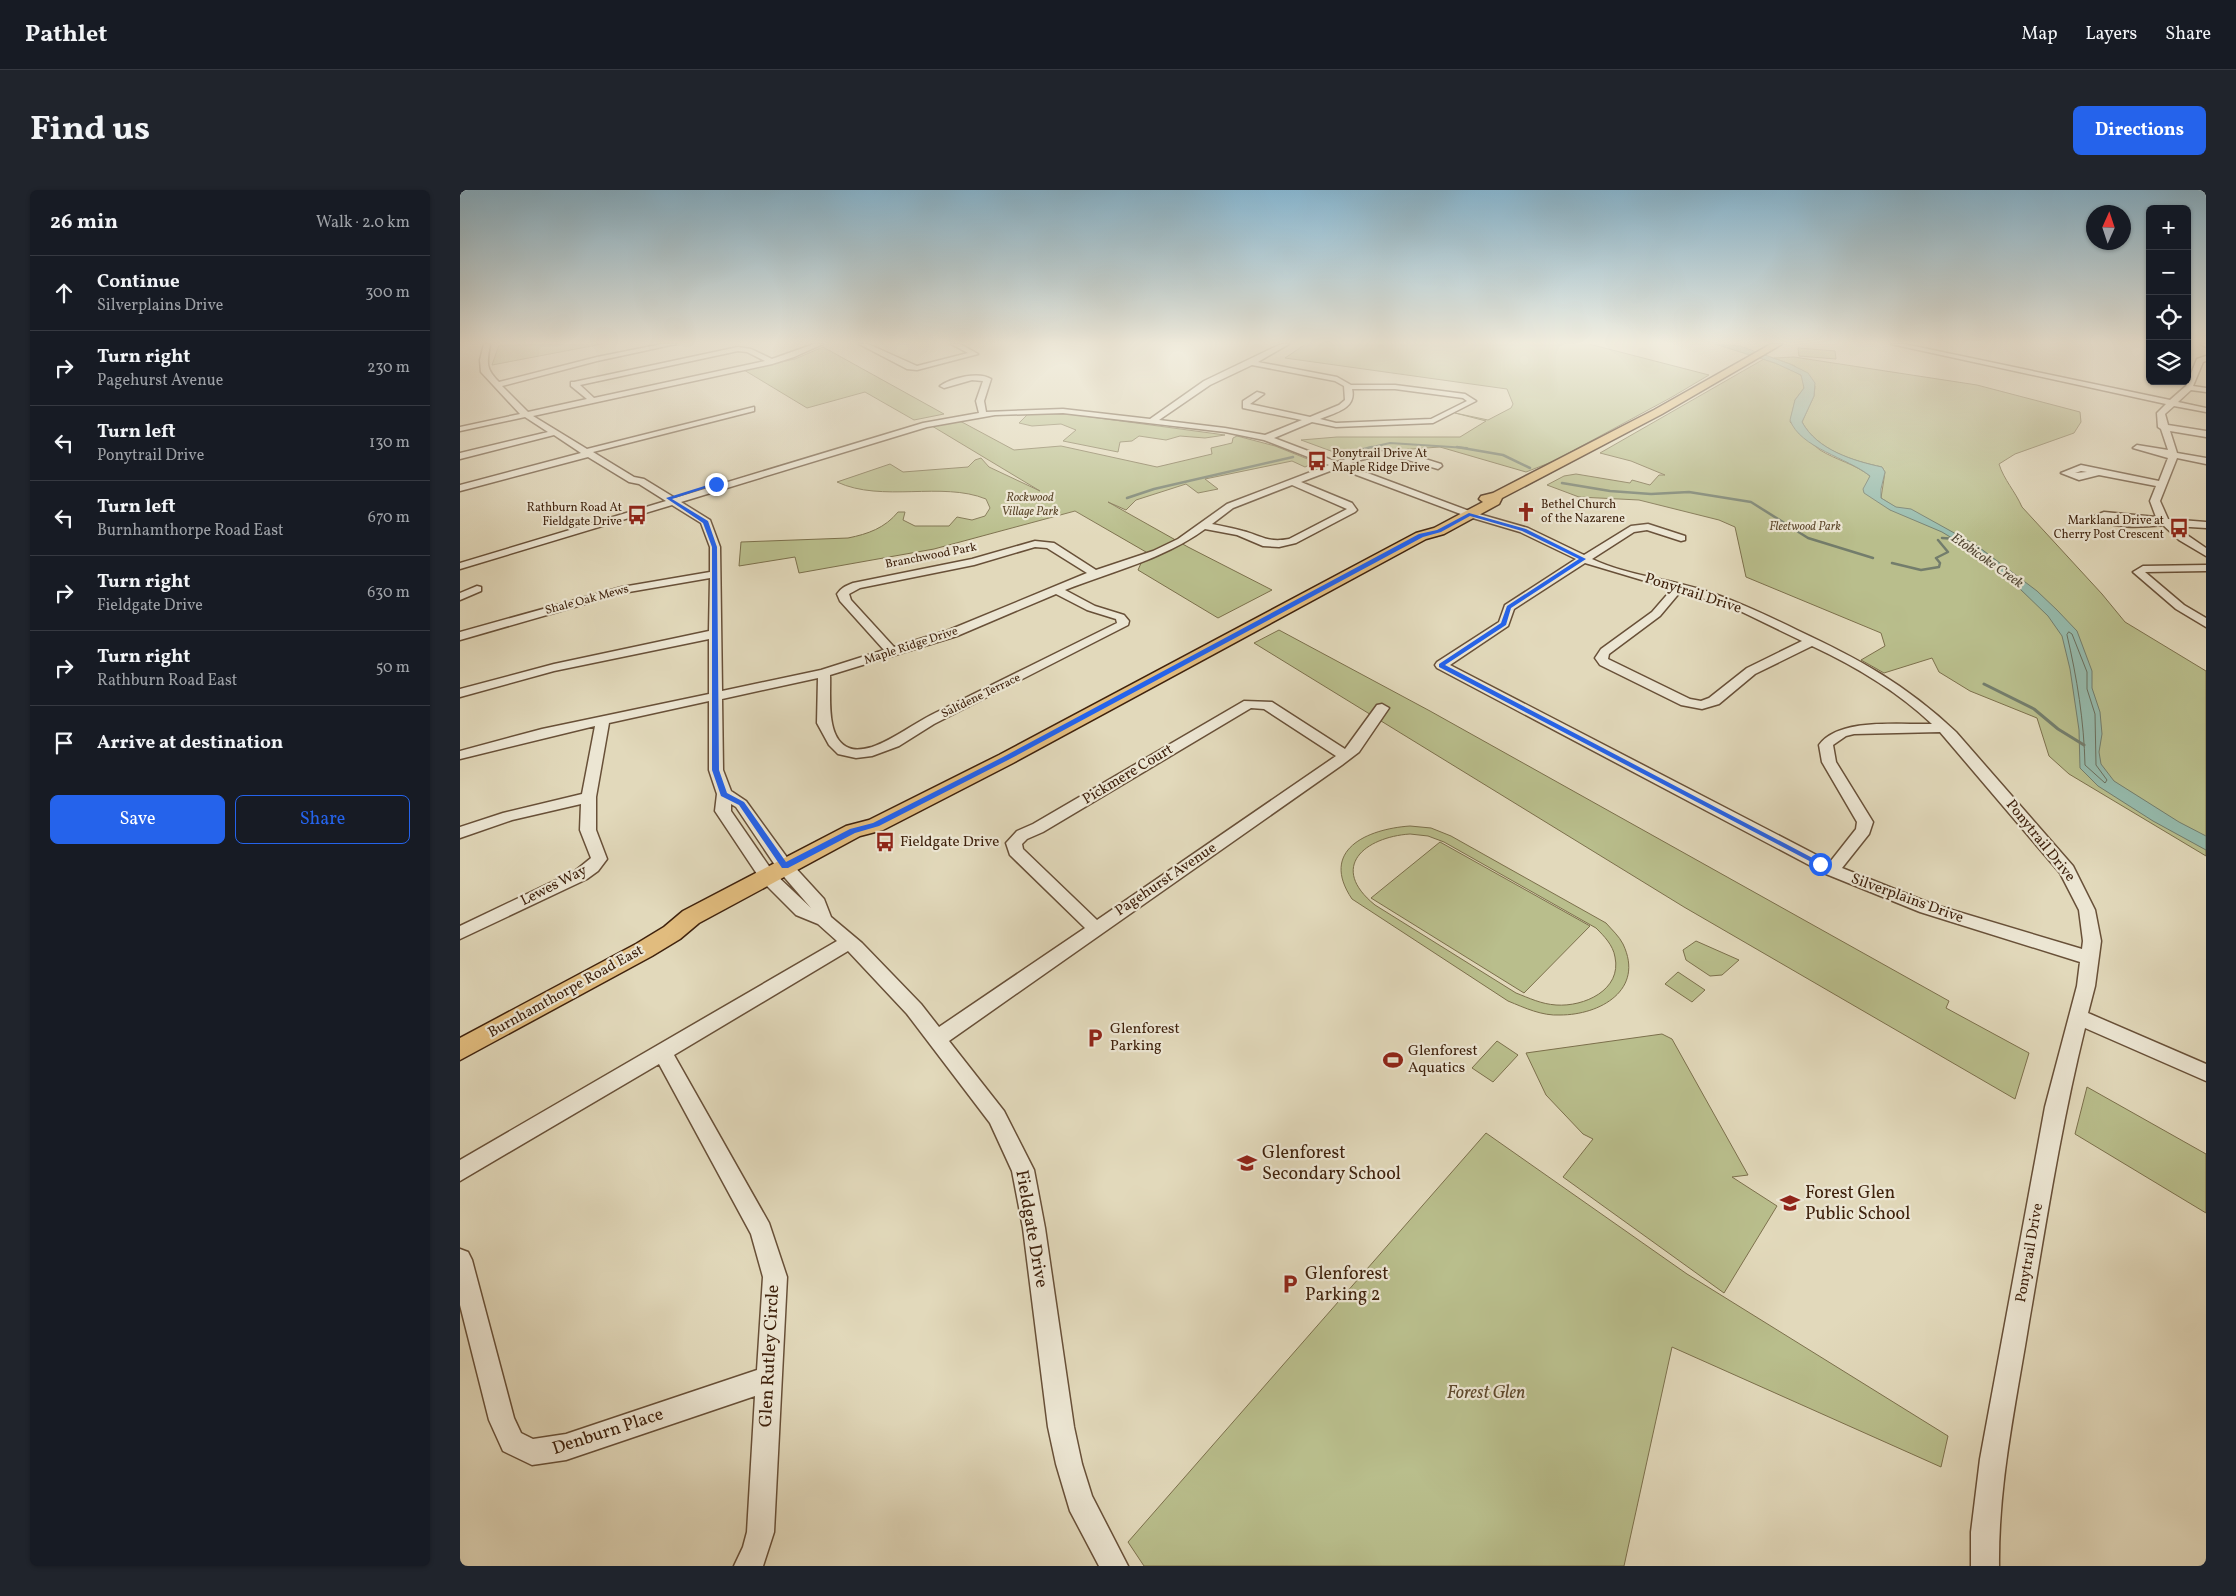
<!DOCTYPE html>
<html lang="en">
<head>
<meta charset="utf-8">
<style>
	:root { --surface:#171b24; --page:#20242c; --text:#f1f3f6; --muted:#9ea1a6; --line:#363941; --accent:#2563eb }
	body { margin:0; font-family:Vollkorn,serif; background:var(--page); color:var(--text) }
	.controls { position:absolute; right:15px; top:15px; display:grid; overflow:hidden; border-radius:8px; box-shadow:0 1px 4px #0004 }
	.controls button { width:45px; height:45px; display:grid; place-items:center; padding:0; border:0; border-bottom:1px solid var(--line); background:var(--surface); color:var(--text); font:25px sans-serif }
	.compass { position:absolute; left:1626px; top:15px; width:45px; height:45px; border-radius:50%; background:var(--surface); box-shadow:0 1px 4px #0004; rotate:3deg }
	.stop { position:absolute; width:15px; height:15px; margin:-11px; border:4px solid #2563eb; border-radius:50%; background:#fff }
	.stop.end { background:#2563eb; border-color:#fff; box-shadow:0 1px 5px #0008 }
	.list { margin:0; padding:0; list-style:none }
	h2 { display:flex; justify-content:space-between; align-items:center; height:65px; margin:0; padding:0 20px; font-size:21px }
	h2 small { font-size:16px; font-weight:400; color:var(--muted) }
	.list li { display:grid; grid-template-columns:32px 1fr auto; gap:15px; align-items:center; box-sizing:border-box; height:75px; padding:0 20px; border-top:1px solid var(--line) }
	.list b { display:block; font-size:19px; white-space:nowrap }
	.list p { margin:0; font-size:16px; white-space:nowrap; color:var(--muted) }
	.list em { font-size:16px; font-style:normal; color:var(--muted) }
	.actions { display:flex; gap:10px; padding:15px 20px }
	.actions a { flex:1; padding:11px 0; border:1px solid var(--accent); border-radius:8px; text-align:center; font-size:18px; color:var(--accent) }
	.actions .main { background:var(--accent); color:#fff }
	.icon { flex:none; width:28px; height:28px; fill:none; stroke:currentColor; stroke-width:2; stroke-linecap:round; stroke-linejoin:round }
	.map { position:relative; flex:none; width:1746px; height:1376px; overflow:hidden; border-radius:8px }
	header { display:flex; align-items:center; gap:30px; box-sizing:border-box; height:70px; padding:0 25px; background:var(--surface); border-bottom:1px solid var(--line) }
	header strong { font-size:24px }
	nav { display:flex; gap:28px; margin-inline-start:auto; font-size:18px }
	.intro { display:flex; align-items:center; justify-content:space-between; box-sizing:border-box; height:120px; padding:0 30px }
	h1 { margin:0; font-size:35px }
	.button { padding:12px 22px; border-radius:8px; background:var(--accent); color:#fff; font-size:18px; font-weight:700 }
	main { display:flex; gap:30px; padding:0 30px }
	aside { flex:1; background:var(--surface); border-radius:8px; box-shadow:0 1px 4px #0004 }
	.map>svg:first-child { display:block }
	.green { fill:#b9be8c; stroke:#7c704c; fill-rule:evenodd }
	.water { fill:#95baac; stroke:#737d6c }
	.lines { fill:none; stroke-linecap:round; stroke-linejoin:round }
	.shore { stroke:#6a6e5c; stroke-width:1 }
	.stream-far2 { stroke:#737d6c; stroke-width:2 }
	.stream-far1 { stroke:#737d6c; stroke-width:2.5 }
	.stream { stroke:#737d6c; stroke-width:3 }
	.minor-casing { stroke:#685038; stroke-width:3 }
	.major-casing { stroke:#3f220d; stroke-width:3 }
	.minor { fill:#ece6d3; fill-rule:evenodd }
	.major { fill:#e1bc7e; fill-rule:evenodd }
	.route { fill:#2563eb }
	.labels { text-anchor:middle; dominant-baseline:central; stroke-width:4.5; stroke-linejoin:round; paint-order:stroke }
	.far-poi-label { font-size:12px; fill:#3f220d; stroke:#ece6d3; text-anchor:start }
	.far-park-label { font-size:12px; font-style:italic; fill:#5e492d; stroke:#ece6d3 }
	.far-street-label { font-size:12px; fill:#3f220d; stroke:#ece6d3 }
	.far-water-label { font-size:14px; font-style:italic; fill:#544835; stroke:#ece6d3 }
	.street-label { font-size:15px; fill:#3f220d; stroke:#ece6d3 }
	.poi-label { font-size:15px; fill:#3f220d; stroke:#ece6d3; text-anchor:start }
	.near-poi-label { font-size:18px; fill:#3f220d; stroke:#ece6d3; text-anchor:start }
	.near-street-label { font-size:18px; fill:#3f220d; stroke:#ece6d3 }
	.near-park-label { font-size:18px; font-style:italic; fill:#5e492d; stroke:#ece6d3 }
</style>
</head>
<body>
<header>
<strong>Pathlet</strong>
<nav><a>Map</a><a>Layers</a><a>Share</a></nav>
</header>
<div class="intro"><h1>Find us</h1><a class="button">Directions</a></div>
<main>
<aside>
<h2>26 min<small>Walk · 2.0 km</small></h2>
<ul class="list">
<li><svg class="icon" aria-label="ahead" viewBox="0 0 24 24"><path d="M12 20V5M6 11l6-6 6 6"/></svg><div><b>Continue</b><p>Silverplains Drive</p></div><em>300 m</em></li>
<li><svg class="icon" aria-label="right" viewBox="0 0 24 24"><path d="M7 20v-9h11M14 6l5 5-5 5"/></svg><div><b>Turn right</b><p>Pagehurst Avenue</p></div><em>230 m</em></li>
<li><svg class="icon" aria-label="left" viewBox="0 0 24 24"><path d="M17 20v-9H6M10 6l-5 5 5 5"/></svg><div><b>Turn left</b><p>Ponytrail Drive</p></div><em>130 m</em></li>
<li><svg class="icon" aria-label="left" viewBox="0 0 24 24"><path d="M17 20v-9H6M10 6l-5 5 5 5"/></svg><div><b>Turn left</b><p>Burnhamthorpe Road East</p></div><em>670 m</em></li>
<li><svg class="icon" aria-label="right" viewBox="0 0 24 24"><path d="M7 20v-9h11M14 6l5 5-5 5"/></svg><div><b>Turn right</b><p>Fieldgate Drive</p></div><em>630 m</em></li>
<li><svg class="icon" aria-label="right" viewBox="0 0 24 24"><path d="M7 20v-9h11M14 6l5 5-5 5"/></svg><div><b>Turn right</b><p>Rathburn Road East</p></div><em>50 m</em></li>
<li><svg class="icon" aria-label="arrive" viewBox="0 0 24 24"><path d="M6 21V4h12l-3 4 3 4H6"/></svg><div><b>Arrive at destination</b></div></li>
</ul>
<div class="actions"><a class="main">Save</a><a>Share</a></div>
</aside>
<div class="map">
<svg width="1746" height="1376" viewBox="0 0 1746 1376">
	<rect width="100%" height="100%" fill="#e2d9bb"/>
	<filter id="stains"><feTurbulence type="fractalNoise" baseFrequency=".004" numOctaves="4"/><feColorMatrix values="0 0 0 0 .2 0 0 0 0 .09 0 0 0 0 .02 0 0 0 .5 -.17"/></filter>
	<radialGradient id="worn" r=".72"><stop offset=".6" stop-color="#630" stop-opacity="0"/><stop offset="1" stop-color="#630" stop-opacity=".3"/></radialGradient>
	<path class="green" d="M142 154 32 175 39 155Z
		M846 154H1129L1249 185 1212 207 1094 271 1066 282 980 257 909 262 890 268 841 250 877 247H1000L1026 231 995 223 1028 230 1051 218 1053 214 1047 199 825 168Z
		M363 157 484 224 454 230 405 202 347 218 284 180 335 169Z
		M1338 158 1375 161 1376 169 1339 166Z
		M1334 167 1517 195 1620 222 1621 232 1614 243 1555 264 1539 274C1544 290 1555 301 1562 317L1642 404 1665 432 1746 481V666L1609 584 1589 566 1577 528 1510 501 1479 482 1472 468 1424 483 1401 470 1425 456 1421 443 1286 387 1275 337 1259 330 1179 310 1119 307 1087 295 1104 286 1116 284 1170 293 1172 290 1190 295 1199 285H1205L1171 271 1140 263 1304 169 1333 180 1343 187 1344 198 1335 210 1330 232C1340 242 1349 252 1360 260 1376 270 1395 274 1410 286L1406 295 1430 320 1435 317 1421 308 1425 282 1422 277C1393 271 1357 260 1342 232L1354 206 1355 196 1335 176 1314 168Z
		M568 224H609L765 245 745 248 720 246 706 250 679 246 672 251 660 252 658 262 603 251 616 240 601 234 572 236 559 233Z
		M500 231 554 260 601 256 697 277 752 264 751 258 772 253 773 248 777 246 815 256 855 272 845 277 832 271 745 289 758 299 738 303 726 294 676 310 666 320 648 312 728 357 812 400 758 428 678 380 686 362 615 321 474 359 339 383 335 367 279 376 281 352 388 348C408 344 425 338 438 322H445L443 330 455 336H489L497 327 512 330 525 326 530 318 526 309C482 291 422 313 377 292L430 274 443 282 508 277 515 270 521 268 529 277 580 301 472 236Z
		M819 440 970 521 1489 811 1486 818 1569 863 1555 909 1224 717 794 453Z
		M950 636 971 638 991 646 1146 733C1152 740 1159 746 1163 754 1185 800 1140 825 1100 825 1082 826 1065 818 1048 811L892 709C859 660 907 639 950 636ZM950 644 968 646 984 652 1136 738C1144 746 1153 755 1155 767 1162 800 1124 817 1096 815 1081 814 1069 808 1056 803L915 715C868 677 905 647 950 644Z
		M980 652 1130 736 1064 803 911 708Z
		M1236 751 1279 770 1262 785 1250 786 1226 770 1223 760Z
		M1218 782 1245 800 1232 812 1205 794Z
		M1202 844 1212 849 1288 985 1272 987 1317 1016 1264 1103 1103 987 1133 949 1123 944 1086 905 1066 863Z
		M1037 851 1058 865 1033 892 1012 878Z
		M1627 897 1746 964V1023L1615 944Z
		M1026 943 1227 1084 1488 1246 1481 1277 1212 1157 1164 1376H684L668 1352Z"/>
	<path class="water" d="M1255 154 1280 156 1330 174 1348 183 1355 193 1354 206 1342 232C1357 260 1394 271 1422 277L1425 282 1421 299V308L1436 317 1451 319 1516 355 1577 401 1597 420 1617 441 1632 481V498L1640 522 1642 544 1639 562 1641 574 1654 591 1719 632 1746 646V660L1693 631 1638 596 1620 578 1619 540 1610 479 1602 446 1588 426 1559 398 1515 362 1482 342 1430 320 1404 303 1403 299 1410 286C1388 268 1340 258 1330 230L1335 210 1344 198 1341 185 1315 173Z"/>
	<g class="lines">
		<path class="shore" d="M1609 442 1612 444 1627 482V499L1635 524 1636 575 1647 590 1645 593 1625 575C1624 531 1617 488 1607 445Z"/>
		<path class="stream-far2" d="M908 258 930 253 1007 258"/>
		<path class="stream-far1" d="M997 257 1043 265 1070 278
			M900 260 912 257
			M1102 293 1150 301 1191 304 1229 302 1291 312 1348 348 1413 368
			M667 308 694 299 833 267
			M1482 348 1497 349
			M1432 373 1461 380 1479 377 1480 373 1476 368 1488 362 1478 350"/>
		<path class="stream" d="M1524 494 1574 519 1598 539 1624 555"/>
		<defs>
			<path id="minor" d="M24 154H30C27 173 25 178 39 192L137 167 202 154H216L137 171 42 196 68 222 127 209 111 196V192H114L278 157 291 159 312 169 354 154H363L334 167 312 174 73 226 127 259 294 217V221L133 262 174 287 184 289 215 308 463 233 519 223 516 211 523 191 512 190 484 198 480 196C491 188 519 181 531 189L524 211 526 222 603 219 690 229 744 191 821 154H829L798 172 877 187 891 195H935L1005 204 1016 211 973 233 876 237 852 232 814 248 877 272C922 255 938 260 981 274L982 276 978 279C939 268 927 259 886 275L1012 322 1068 338 1124 365 1171 336 1188 334 1225 346V350L1221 351 1187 340 1174 342 1132 369C1168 386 1211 389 1249 402 1279 412 1308 426 1337 440 1399 469 1445 494 1496 542L1613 676 1635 720 1641 751 1635 796 1628 823 1746 874V891L1625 838C1601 935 1586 1033 1569 1132 1556 1213 1538 1294 1539 1376H1511V1342L1520 1269 1585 917 1617 796 1620 772 1460 722 1366 684 977 478 975 475 977 472 1039 432 1045 415 1116 369 1060 342 1006 326 878 278 841 292 892 313 897 320 895 322 836 353 819 357 803 356 777 345 745 339C704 369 653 381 605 400L635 416 664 425 669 431 668 435 474 534 439 556 412 566 396 568 378 564 369 555 357 533 358 488 262 509 263 580 271 601 286 611 331 673 364 709 371 727 402 753 461 814 479 837 625 738 550 665 546 653 557 641 573 634 784 511 812 512 885 559 917 515 922 514 929 518 899 562 882 575 489 851 544 921 574 980 585 1038 614 1237 622 1274 632 1306 668 1376H639L610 1321 596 1274 588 1237 563 1038 552 981 530 933 447 824 388 761 214 865 309 1033 327 1087 314 1342 303 1376H274L283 1357 287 1342 295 1206 106 1270 72 1275 43 1261 29 1230 0 1115V1059L8 1062 12 1070 54 1228 61 1243 73 1249 106 1244 297 1180 303 1087 291 1044 199 874 0 991V970L377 751 358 734 336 725 301 690 255 621 257 604 249 580V511L149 533 136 607V640L147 669 138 681 127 689 0 749V736L115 681 131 668 120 640 121 614 52 630 0 648V637L43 623 122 604 135 536 0 569V561L82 539 249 504V449L94 481 0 507V499L94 474 249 441 250 388 163 403 0 450V442L162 397 250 382V357L241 333 212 315 0 379V373L206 311 179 294 169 292 128 267 0 301V295L121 263 94 245 0 269V263L88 242 65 227 0 241V237L60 224 21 182 20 170ZM278 161 287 162 305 171 134 208 120 195ZM792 175 875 191 884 196 885 210 879 215 850 227 790 214 804 204 797 202 783 211V218L842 230 805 245 765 238 699 230 750 195ZM892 199H935L1003 208 1007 211 971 229 876 233 860 229C874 223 897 219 892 199ZM603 223 765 242 804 250 869 275 767 314 718 349 693 361 636 380 594 353 575 351 512 369 393 393C386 396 382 397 377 404L380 411 424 460 361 480 262 501 260 357 250 330 221 312 467 237 535 225ZM832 295 887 319 829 349C808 353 802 346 783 341 773 338 762 336 752 334L773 318ZM575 357 587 358 627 383 489 440 434 457 391 410 389 404 400 398 514 375ZM1125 373 1212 399 1192 422 1141 459 1135 468 1140 475 1221 515 1242 519 1259 514 1295 484 1352 456C1395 476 1437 501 1472 534 1440 535 1379 527 1359 555L1362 572 1397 632 1396 639 1370 672 990 475 1048 436 1054 419ZM1221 401 1278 420 1342 451 1287 478 1249 508 1241 511 1230 509 1148 469 1149 464 1200 426ZM596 404 627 420 656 429 657 433C596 463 536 493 475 523 454 533 435 549 412 557 405 559 396 561 389 558 365 549 371 506 370 485L497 446ZM791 518 804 519 876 566 637 730 563 659 562 654 567 649 583 642ZM1480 542 1600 683 1619 720 1623 751 1622 759 1472 714 1382 678 1409 644 1413 632 1376 572 1373 555 1386 546 1394 544ZM271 614 276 617 319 681 351 718 313 682 271 621Z
				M399 154H408L457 176 508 163 491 154H500L518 164 457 180 447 179Z
				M1431 154H1444L1710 210 1726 196 1737 169 1746 166V171L1743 172 1733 196 1746 198V202L1731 200 1718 212 1746 218V222L1714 216 1705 224 1708 235 1746 241V247L1710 241 1717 263 1746 268V274L1717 268 1700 311 1708 329 1746 332V338L1714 336 1746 358V366L1719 350 1703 335C1684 337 1649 340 1634 326L1644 322 1696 327 1690 311 1696 296 1639 285 1619 290 1601 283 1621 275 1699 291 1708 268 1673 258 1677 255 1708 260 1701 239 1698 237 1697 223 1706 214ZM1621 281 1627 282 1615 283Z
				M1740 154H1746V157Z
				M1746 375V381L1685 382 1724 415 1746 428V437L1716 419 1673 382 1683 376Z
				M17 396 21 397V401L0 410V403Z"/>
			<path id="major" d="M1311 154H1322L1202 224 1042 308 1039 314 984 344 966 349 553 573 423 640 400 646 239 733 220 749 192 766 0 870V848L176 754 204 737 223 721 386 636 409 630 539 565 956 343 974 338 1023 312 1019 309 1021 306 1033 303 1194 220Z"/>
		</defs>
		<use href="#minor" class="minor-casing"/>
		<use href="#major" class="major-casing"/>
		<use href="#minor" class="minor"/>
		<use href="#major" class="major"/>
	</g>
	<linearGradient id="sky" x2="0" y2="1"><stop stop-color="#87b6d0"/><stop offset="0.44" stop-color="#f2eee0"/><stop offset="1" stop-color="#f2eee0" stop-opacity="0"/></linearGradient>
	<rect width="1746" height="347" fill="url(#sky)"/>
	<path class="route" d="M254 293 258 294 212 309 248 331 257 357 259 580 267 603 284 612 326 672 390 639 413 633 543 567 959 344 977 340 1009 323 1066 339 1126 369 1051 418 1046 435 985 475 1364 674 1357 675 979 477V474L1041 433 1047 416 1119 369 1062 341 1010 326 981 342 963 347 548 570 419 636 395 643 328 678H322L279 615 261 606 252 580V357L243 333 206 308Z"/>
	<defs>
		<symbol id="bus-bare" viewBox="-9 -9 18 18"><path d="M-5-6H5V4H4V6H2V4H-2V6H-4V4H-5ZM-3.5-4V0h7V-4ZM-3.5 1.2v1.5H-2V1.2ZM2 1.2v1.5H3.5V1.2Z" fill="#8f2418" stroke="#ece6d3" stroke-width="2.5" paint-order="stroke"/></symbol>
		<symbol id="church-bare" viewBox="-9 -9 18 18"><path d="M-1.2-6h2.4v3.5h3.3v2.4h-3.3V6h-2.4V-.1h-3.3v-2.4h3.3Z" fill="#8f2418" stroke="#ece6d3" stroke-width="2.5" paint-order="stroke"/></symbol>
		<symbol id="parking-bare" viewBox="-9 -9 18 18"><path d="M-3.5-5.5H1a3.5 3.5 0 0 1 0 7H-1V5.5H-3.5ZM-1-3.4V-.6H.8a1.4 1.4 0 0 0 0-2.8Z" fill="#8f2418" stroke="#ece6d3" stroke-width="2.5" paint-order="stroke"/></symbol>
		<symbol id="stadium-bare" viewBox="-9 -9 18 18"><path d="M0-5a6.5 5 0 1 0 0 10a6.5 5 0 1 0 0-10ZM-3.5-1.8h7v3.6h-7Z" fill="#8f2418" stroke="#ece6d3" stroke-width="2.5" paint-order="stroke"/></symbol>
		<symbol id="school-bare" viewBox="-9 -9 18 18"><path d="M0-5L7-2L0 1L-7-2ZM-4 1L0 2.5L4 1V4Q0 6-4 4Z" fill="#8f2418" stroke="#ece6d3" stroke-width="2.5" paint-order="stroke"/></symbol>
	</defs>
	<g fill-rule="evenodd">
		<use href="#bus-bare" x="843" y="257" width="28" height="28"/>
		<use href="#church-bare" x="1052" y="308" width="28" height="28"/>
		<use href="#bus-bare" x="163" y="311" width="28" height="28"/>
		<use href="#bus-bare" x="1705" y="324" width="28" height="28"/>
		<use href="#bus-bare" x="411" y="638" width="28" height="28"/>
		<use href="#parking-bare" x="621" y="834" width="28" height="28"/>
		<use href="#stadium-bare" x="919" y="856" width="28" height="28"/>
		<use href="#school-bare" x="773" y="959" width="28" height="28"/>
		<use href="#school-bare" x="1316" y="999" width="28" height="28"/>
		<use href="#parking-bare" x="816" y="1080" width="28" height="28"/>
	</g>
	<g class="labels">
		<g class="far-poi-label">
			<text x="872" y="264">Ponytrail Drive At<tspan x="872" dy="14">Maple Ridge Drive</tspan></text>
			<text x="1081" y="315">Bethel Church<tspan x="1081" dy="14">of the Nazarene</tspan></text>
			<text x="162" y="318" text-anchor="end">Rathburn Road At<tspan x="162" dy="14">Fieldgate Drive</tspan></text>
			<text x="1704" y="331" text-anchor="end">Markland Drive at<tspan x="1704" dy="14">Cherry Post Crescent</tspan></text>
		</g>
		<g class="far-park-label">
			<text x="570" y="308">Rockwood<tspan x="570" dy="14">Village Park</tspan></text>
			<text x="1345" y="337">Fleetwood Park</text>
		</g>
		<g class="far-street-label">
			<text transform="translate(471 366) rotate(-11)">Branchwood Park</text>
			<text transform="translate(127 410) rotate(-15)">Shale Oak Mews</text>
			<text transform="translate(451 456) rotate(-18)">Maple Ridge Drive</text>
			<text transform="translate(521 506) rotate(-26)">Saltdene Terrace</text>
		</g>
		<g class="far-water-label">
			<text transform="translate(1527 371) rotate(35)">Etobicoke Creek</text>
		</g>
		<g class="street-label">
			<text transform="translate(1233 404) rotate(18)">Ponytrail Drive</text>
			<text transform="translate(668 585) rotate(-31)">Pickmere Court</text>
			<text transform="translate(1580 651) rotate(51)">Ponytrail Drive</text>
			<text transform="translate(706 690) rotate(-34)">Pagehurst Avenue</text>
			<text transform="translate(94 696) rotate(-27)">Lewes Way</text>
			<text transform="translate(1447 709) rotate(20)">Silverplains Drive</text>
			<text transform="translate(106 802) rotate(-29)">Burnhamthorpe Road East</text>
			<text transform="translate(1570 1063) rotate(-80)">Ponytrail Drive</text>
		</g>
		<g class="poi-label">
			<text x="440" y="652">Fieldgate Drive</text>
			<text x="650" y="839">Glenforest<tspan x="650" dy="17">Parking</tspan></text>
			<text x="948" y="861">Glenforest<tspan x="948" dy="17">Aquatics</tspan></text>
		</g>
		<g class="near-poi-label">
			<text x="802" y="963">Glenforest<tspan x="802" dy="21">Secondary School</tspan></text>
			<text x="1345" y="1003">Forest Glen<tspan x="1345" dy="21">Public School</tspan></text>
			<text x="845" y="1084">Glenforest<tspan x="845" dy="21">Parking 2</tspan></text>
		</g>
		<g class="near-street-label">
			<text transform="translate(571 1039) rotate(80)">Fieldgate Drive</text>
			<text transform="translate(310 1166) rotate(-87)">Glen Rutley Circle</text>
			<text transform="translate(148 1242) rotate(-18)">Denburn Place</text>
		</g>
		<g class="near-park-label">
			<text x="1026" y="1203">Forest Glen</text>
		</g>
	</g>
	<rect width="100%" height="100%" filter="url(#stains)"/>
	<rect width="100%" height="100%" fill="url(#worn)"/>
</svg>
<div class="controls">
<button>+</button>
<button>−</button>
<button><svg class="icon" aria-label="locate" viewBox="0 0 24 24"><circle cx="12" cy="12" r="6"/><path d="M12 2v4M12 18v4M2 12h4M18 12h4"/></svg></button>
<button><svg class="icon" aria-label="layers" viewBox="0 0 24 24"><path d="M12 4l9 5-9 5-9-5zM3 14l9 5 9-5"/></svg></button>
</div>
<svg class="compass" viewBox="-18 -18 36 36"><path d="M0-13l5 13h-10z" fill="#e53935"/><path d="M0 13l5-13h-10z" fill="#9ea1a6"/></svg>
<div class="stop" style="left:1360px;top:674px"></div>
<div class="stop end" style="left:256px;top:294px"></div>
</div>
</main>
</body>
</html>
